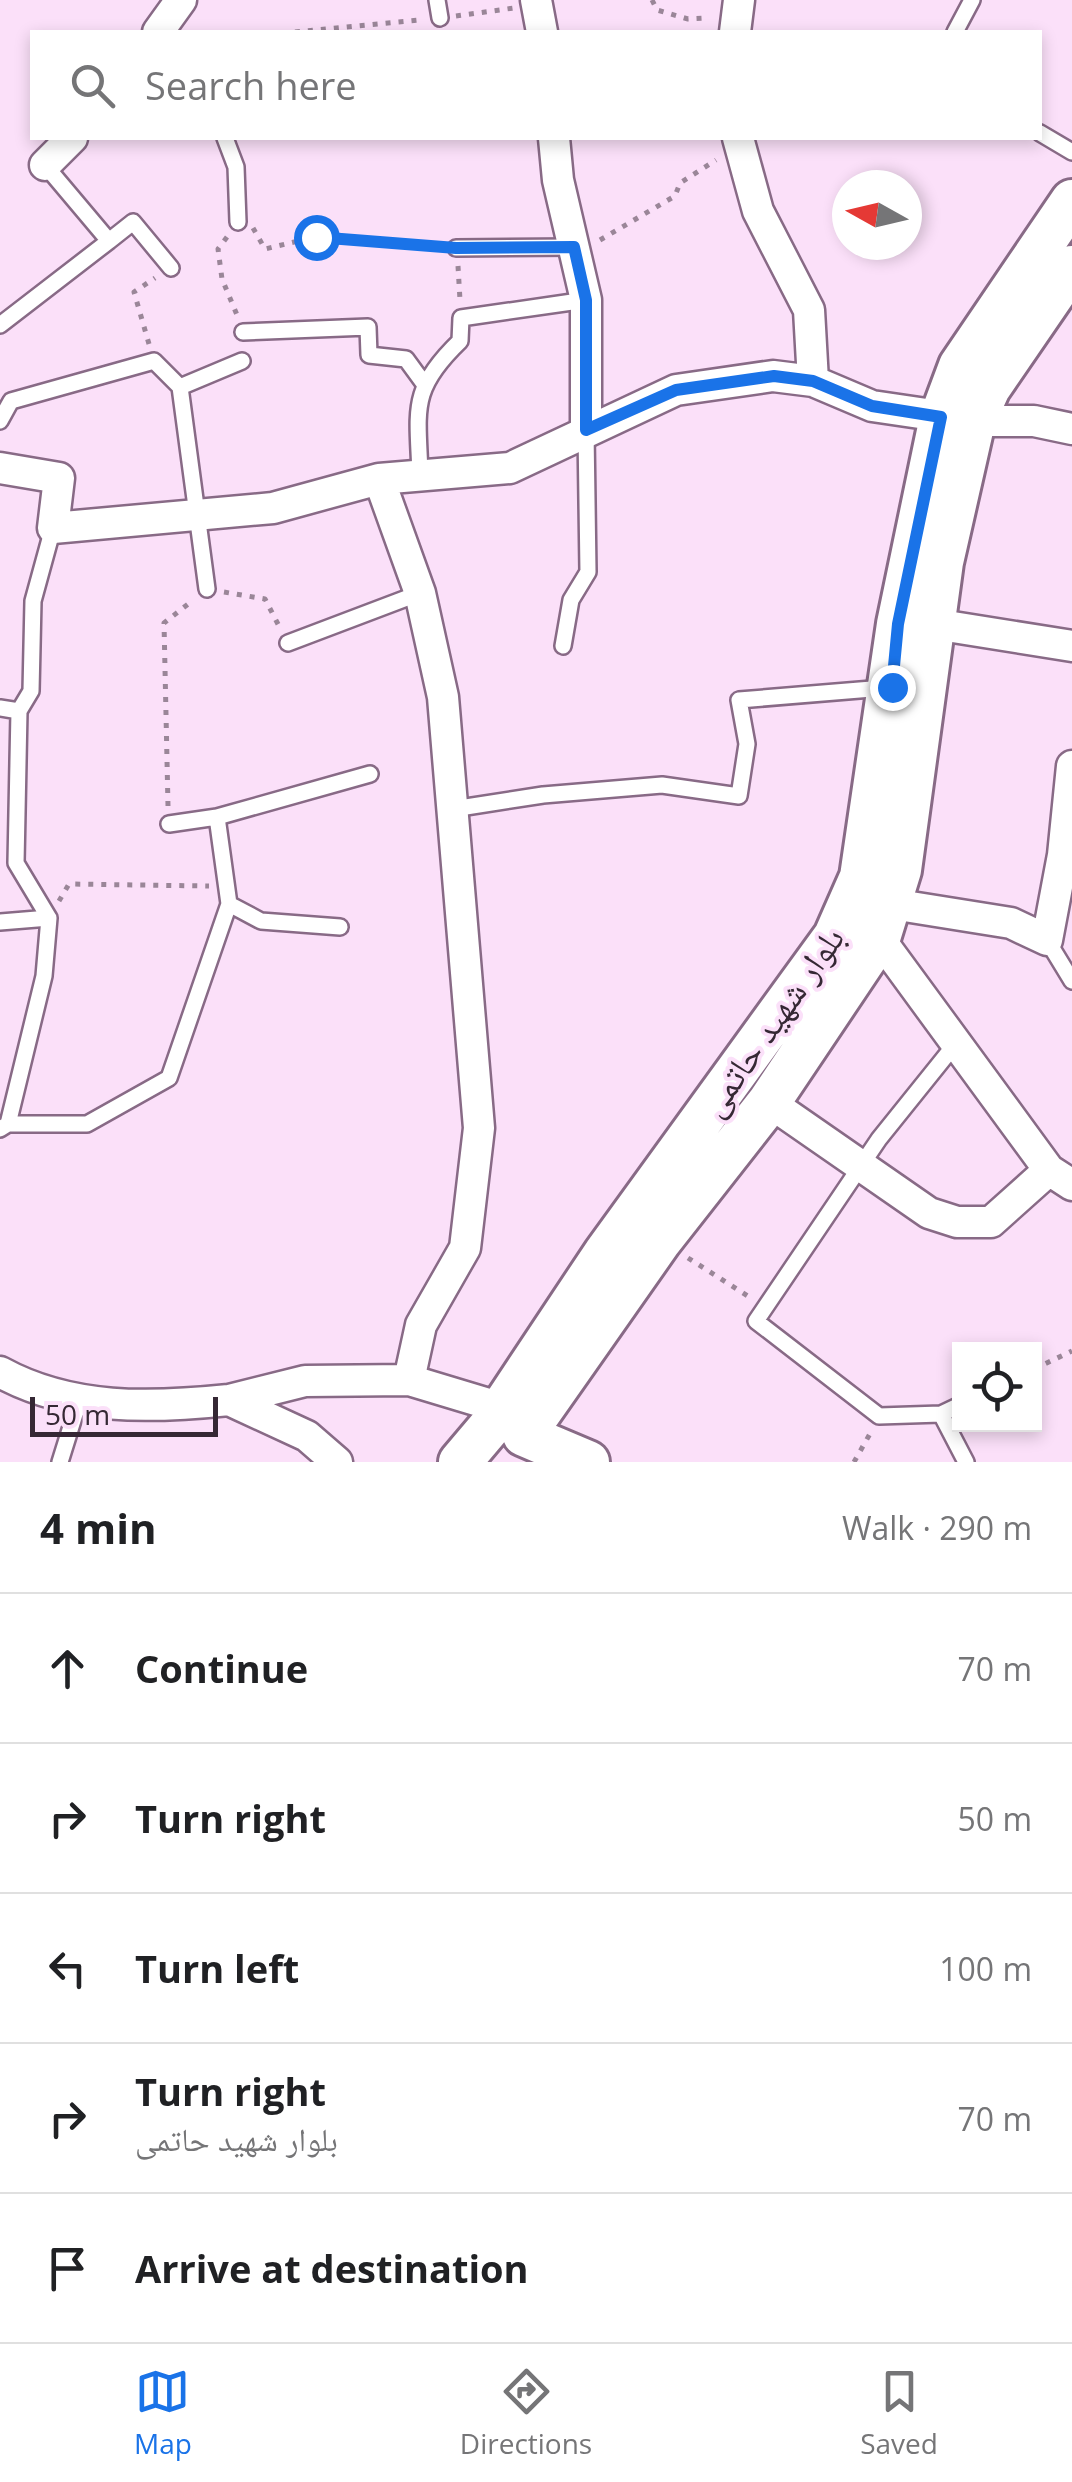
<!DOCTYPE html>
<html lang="en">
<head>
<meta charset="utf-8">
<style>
	:root { --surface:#fff; --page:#f2f2f2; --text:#202124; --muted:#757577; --line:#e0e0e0; --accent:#1a73e8 }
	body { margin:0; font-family:"Open Sans","Noto Naskh Arabic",sans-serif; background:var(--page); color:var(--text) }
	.controls { position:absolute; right:30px; bottom:30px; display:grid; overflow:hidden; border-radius:0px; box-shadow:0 5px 15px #0003 }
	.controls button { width:90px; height:90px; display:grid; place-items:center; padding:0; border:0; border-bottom:2px solid var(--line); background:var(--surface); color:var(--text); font:50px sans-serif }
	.compass { position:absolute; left:832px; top:170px; width:90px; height:90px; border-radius:50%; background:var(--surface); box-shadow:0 5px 15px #0003; rotate:278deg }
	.scale { position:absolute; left:30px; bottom:25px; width:188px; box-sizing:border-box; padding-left:10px; border:5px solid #352834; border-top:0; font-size:28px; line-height:35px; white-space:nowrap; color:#352834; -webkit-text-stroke:8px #fbe0f9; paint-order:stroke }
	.stop { position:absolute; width:30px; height:30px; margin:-22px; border:8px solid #1a73e8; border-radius:50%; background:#fff }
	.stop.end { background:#1a73e8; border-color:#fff; box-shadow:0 2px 10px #0008 }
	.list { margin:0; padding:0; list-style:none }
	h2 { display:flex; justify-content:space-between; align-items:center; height:130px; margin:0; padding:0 40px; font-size:42px }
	h2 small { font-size:32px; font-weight:400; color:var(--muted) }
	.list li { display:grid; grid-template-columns:65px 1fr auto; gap:30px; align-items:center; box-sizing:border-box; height:150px; padding:0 40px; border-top:2px solid var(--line) }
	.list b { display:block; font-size:38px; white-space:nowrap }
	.list p { margin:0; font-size:32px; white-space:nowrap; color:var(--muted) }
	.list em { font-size:32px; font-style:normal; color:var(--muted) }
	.icon { flex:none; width:55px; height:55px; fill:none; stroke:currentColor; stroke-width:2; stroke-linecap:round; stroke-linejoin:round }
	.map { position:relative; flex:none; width:1072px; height:1462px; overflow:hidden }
	.search { position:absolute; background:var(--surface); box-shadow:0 5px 15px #0003; left:30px; right:30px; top:30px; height:110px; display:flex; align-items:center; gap:25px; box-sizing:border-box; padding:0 35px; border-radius:0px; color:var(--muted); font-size:38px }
	.sheet { height:880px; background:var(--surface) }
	nav { display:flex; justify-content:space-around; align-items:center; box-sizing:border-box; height:140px; border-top:2px solid var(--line); background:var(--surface); font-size:28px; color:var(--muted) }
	nav a { display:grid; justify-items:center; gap:5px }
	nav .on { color:var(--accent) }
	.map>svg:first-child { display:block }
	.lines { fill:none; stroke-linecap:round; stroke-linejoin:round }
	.lane-casing { stroke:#886a86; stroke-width:20 }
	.street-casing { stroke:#886a86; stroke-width:35 }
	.secondary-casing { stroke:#886a86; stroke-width:48 }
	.path { stroke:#9a8698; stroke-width:5; stroke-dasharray:5 8; stroke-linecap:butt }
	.lane { stroke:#fff; stroke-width:15 }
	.street { stroke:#fff; stroke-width:30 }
	.secondary { stroke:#fff; stroke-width:42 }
	.route { stroke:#1a73e8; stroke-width:12 }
	.labels { text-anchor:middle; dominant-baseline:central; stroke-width:8; stroke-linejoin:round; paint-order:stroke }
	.street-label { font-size:35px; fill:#352834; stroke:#fbe0f9 }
</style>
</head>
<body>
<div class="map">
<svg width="1072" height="1462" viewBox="0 0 1072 1462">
	<rect width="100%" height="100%" fill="#fbe0f9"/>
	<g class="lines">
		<defs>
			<path id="lane" d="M437 0 440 18
				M955 32 972 0
				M1040 133 1072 152
				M225 138 236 167 238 222
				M45 165 109 241 133 222 171 268
				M456 248 574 247
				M0 325 109 241
				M243 332 368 327 369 355 406 359 425 385
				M180 387 242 361
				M0 421 11 401 154 361 180 387 207 589
				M420 475C418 410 409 390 460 341L461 318 586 300
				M288 643 420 593
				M563 646 571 600 588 572 586 431
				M0 708 19 711 31 691 33 601 53 528
				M453 809 543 795 662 785 739 796 747 744 739 700 884 688
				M169 824 217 817 370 774
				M229 904 261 921 340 927
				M0 922 49 918
				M1047 940 1072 981
				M957 1042 879 1139 756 1321 879 1416 941 1414 966 1462
				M8 1124 44 976 49 918 16 863 19 711
				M0 1129 8 1124H87L169 1078 229 904 217 817
				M941 1414 960 1405
				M60 1462 79 1401"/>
			<path id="street" d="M536 0 542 32
				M158 32 181 0
				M735 32 739 0
				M554 138 558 180 586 300V431
				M738 138 758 211 809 310 813 381
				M45 165 72 138
				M0 468 59 478 53 528 273 508 379 479 510 468 676 390 773 376 813 381 872 406 974 421H1034L1072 429
				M379 479 420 593 443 697 479 1128 465 1248 421 1325 409 1380
				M934 624 1072 646
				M892 904 1011 923 1047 940 1063 855 1072 766
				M879 938 1049 1170 1072 1185
				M769 1102 929 1213 957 1222H991L1049 1170
				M0 1372C71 1411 151 1408 229 1400
				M337 1462 307 1436 229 1400 305 1381 409 1380 502 1408"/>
			<path id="secondary" d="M502 1408 605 1253 835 936 861 877 898 624 941 417 960 366 1072 201
				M460 1462 493 1423
				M588 1462 524 1435 660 1241 769 1102 879 938 900 870 942 562 974 421 989 388 1072 267"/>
		</defs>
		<use href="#lane" class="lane-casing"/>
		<use href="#street" class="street-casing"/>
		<use href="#secondary" class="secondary-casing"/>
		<path class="path" d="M652 0 657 10 688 19 709 18
			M456 16 514 8
			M295 32 420 20
			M253 228 265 249 315 237 438 246
			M227 237 218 249 222 279 237 315
			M600 240 675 196 680 183 716 160
			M458 266 460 300
			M149 344 134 292 155 278
			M224 592 265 599 280 628
			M168 806 164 623 192 601
			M59 901 69 884 209 886
			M688 1258 751 1298
			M1034 1369 1072 1351
			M854 1462 871 1432"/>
		<use href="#lane" class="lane"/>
		<use href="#street" class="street"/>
		<use href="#secondary" class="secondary"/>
	</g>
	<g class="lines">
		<path class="route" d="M316 237 456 248 574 247 586 300V430L676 390 774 376 813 381 872 406 941 417 898 624 892 687"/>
	</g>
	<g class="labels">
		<g class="street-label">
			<text transform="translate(771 1021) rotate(-55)">بلوار شهید حاتمی</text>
		</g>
	</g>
</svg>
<div class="controls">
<button><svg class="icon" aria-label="locate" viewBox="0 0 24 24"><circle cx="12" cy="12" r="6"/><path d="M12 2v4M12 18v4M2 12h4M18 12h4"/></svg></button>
</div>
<svg class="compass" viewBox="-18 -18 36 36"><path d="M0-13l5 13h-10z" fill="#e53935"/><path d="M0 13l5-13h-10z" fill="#757577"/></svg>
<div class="scale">50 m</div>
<div class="stop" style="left:316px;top:237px"></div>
<div class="stop end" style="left:892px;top:687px"></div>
<div class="search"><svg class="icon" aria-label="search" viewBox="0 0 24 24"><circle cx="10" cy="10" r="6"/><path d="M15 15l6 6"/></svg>Search here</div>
</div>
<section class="sheet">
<h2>4 min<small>Walk · 290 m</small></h2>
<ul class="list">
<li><svg class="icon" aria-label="ahead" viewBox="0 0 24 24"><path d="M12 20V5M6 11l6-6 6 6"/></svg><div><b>Continue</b></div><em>70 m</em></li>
<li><svg class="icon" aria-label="right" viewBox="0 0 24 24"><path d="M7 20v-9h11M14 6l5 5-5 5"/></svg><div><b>Turn right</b></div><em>50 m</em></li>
<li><svg class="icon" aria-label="left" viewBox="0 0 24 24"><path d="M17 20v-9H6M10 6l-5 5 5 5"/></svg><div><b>Turn left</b></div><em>100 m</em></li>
<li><svg class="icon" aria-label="right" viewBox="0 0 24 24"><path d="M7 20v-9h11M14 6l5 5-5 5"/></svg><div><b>Turn right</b><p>بلوار شهید حاتمی</p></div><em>70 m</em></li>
<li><svg class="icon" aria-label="arrive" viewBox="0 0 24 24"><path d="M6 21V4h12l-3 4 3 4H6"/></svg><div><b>Arrive at destination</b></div></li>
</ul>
</section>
<nav>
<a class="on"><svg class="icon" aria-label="map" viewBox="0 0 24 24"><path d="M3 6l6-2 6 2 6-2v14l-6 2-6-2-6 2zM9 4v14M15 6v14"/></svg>Map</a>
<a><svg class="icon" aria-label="directions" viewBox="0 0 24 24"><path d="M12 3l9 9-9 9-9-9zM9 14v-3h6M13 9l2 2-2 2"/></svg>Directions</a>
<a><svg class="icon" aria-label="saved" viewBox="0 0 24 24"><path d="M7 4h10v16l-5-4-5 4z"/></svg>Saved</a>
</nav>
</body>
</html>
